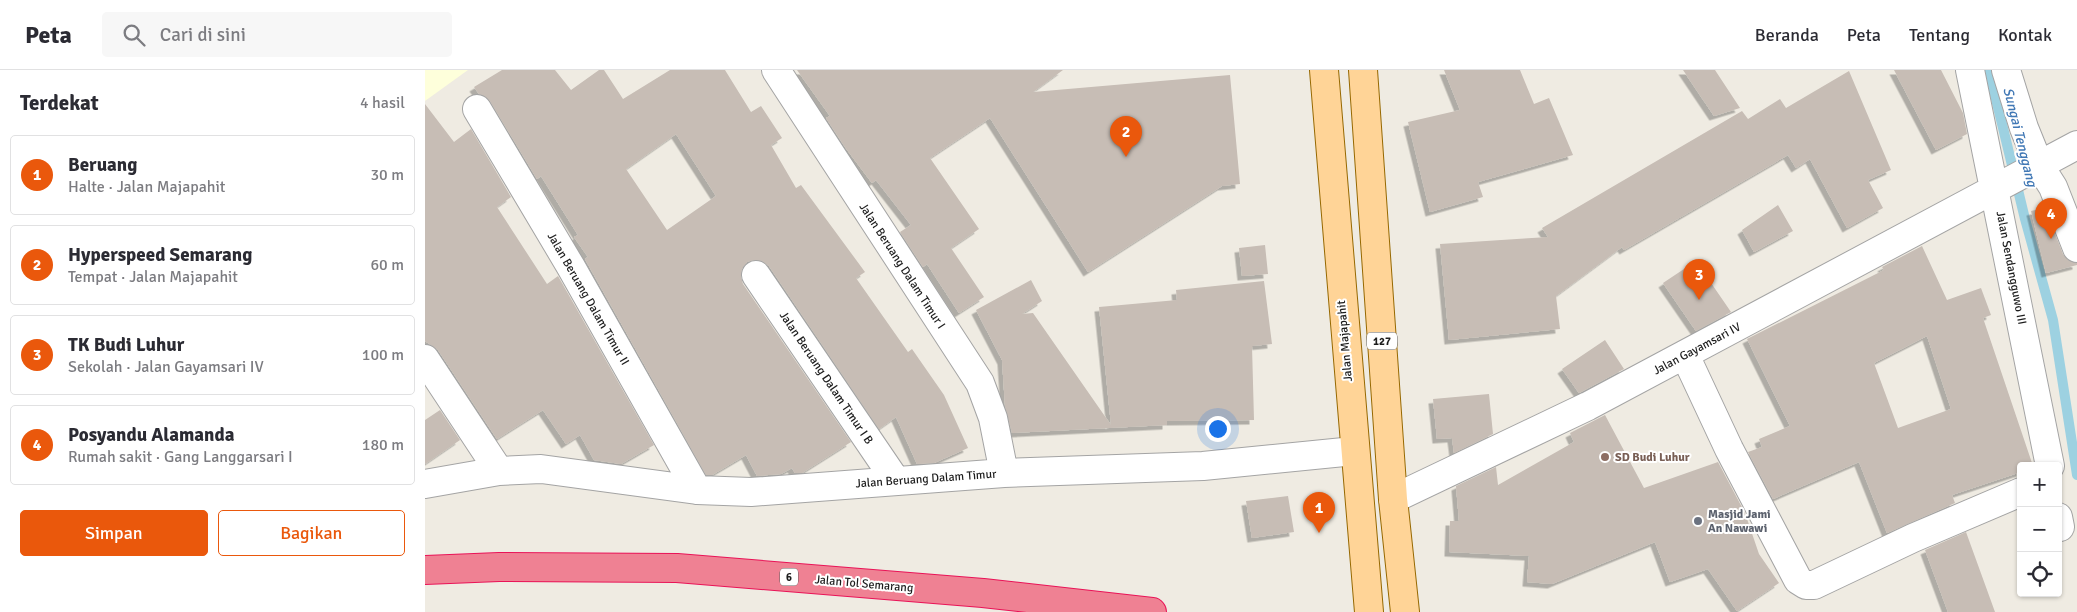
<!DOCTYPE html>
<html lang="id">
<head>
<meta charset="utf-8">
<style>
	:root { --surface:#fff; --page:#f7f7f7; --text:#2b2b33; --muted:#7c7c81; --line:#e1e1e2; --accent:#ea580c }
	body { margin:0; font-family:Signika,sans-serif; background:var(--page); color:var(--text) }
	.controls { position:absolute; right:15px; bottom:15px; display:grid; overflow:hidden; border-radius:5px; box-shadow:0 1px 4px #0004 }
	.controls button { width:45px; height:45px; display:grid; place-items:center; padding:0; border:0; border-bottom:1px solid var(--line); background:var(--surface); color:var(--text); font:25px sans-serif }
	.you { position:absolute; left:792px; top:358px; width:18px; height:18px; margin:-12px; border:4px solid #fff; border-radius:50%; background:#1a73e8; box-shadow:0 0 0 8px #1a73e833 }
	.badge { display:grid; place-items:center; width:32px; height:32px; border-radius:50%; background:var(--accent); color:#fff; font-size:16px; font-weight:700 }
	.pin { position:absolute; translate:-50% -41px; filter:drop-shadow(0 1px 2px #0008) }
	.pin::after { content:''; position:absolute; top:26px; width:18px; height:15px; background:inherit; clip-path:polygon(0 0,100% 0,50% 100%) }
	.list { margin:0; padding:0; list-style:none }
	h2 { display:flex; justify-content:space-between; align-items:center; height:65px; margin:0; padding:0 20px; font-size:21px }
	h2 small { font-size:16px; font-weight:400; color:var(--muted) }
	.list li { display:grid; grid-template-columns:32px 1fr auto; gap:15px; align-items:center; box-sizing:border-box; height:80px; margin:0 10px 10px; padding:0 10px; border:1px solid var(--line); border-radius:5px }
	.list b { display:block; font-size:19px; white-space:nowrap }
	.list p { margin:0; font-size:16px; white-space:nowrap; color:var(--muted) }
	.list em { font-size:16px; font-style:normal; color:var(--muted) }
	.actions { display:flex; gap:10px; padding:15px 20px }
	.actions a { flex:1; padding:11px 0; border:1px solid var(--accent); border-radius:5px; text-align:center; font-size:18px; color:var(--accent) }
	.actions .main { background:var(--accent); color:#fff }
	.icon { flex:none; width:28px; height:28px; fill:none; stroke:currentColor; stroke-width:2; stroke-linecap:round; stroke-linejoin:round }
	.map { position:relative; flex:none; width:1652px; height:542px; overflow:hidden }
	header { display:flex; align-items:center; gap:30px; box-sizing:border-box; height:70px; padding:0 25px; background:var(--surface); border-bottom:1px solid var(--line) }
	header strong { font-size:24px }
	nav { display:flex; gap:28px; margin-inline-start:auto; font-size:18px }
	.search { width:350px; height:45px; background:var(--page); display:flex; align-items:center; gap:12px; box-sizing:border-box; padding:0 18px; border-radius:5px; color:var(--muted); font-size:19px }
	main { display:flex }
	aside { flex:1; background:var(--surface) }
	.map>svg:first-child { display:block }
	.education { fill:#feffdb }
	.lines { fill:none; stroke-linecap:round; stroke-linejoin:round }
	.stream { stroke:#9dd1e1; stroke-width:10 }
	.building { fill:#c7bdb5; fill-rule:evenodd; filter:url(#shadow) }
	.minor-casing { stroke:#a4a4a4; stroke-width:30 }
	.major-casing { stroke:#966800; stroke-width:30 }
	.highway-casing { stroke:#e91357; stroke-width:30 }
	.minor { stroke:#fff; stroke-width:28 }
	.major { stroke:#ffd497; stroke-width:28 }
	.highway { stroke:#ef8193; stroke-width:28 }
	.education-dot { fill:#8d6e63; stroke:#fff; stroke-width:2 }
	.worship-dot { fill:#6b7280; stroke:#fff; stroke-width:2 }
	.labels { text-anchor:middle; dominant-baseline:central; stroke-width:4; stroke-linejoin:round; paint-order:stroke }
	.shield { fill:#fff; stroke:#616161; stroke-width:1 }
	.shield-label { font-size:11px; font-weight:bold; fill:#1d1d1d }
	.street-label { font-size:12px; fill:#1d1d1d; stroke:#fff }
	.education-label { font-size:12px; font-weight:bold; fill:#785e54; stroke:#fff; text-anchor:start }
	.worship-label { font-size:12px; font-weight:bold; fill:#5b616d; stroke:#fff; text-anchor:start }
	.water-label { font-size:14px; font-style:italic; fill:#4178b5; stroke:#fff }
</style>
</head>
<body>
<header>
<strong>Peta</strong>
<div class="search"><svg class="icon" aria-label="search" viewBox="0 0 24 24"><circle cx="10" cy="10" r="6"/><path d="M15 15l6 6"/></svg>Cari di sini</div>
<nav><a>Beranda</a><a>Peta</a><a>Tentang</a><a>Kontak</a></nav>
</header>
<main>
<aside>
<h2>Terdekat<small>4 hasil</small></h2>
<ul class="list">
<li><span class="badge">1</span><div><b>Beruang</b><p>Halte · Jalan Majapahit</p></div><em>30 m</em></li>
<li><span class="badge">2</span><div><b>Hyperspeed Semarang</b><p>Tempat · Jalan Majapahit</p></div><em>60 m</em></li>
<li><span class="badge">3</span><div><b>TK Budi Luhur</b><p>Sekolah · Jalan Gayamsari IV</p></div><em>100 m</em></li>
<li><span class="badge">4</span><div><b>Posyandu Alamanda</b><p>Rumah sakit · Gang Langgarsari I</p></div><em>180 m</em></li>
</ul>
<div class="actions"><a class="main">Simpan</a><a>Bagikan</a></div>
</aside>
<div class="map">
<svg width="1652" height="542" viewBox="0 0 1652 542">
	<defs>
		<filter id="shadow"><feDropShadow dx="-4.5" dy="4.5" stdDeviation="0" flood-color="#0004"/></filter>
	</defs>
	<rect width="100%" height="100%" fill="#efebe2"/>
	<path class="education" d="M0 0H43L0 31Z"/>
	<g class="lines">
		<path class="stream" d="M1564 0 1600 149 1628 250 1652 405"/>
	</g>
	<path class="building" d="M77 0H130L146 20 174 0H179L198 29 245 0H300L326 42 336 36 357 68 346 75 371 118 376 115 440 202 431 208 483 282 487 279 519 325 543 378 509 393 492 394 471 347 454 359 344 196 337 191 329 190 322 192 317 199 316 207 318 214 426 372 377 403H370L367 398 356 404 332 406 321 385 287 405H281L160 189 163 187 149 167 153 165 116 106 112 109 65 31 54 24 49 17ZM251 64 291 126 242 160 201 99Z
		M372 0H638L608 22 805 5 815 114 797 116 663 202 565 48 505 88 554 159 526 178 559 227 534 243 502 194 498 197 475 162 486 155 451 110 447 113 420 77 401 48 405 46Z
		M1019 0H1095L1109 34 1124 28 1148 85 1053 112 1058 127 1005 142 983 52 1035 40Z
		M1258 0H1290L1315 38 1289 46Z
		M1469 0H1516L1538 43 1542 64 1511 80Z
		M1424 1 1466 100 1443 110 1458 138 1422 158 1385 89 1371 98 1363 85 1199 180 1197 177 1131 226 1135 259 1024 270 1015 174 1123 167 1117 158 1317 41 1323 49 1355 29 1361 38Z
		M0 34 29 72 46 59 86 127 72 137 122 214 133 206 229 375 196 394 169 390 155 365 141 374 118 340 72 369 13 280 0 271Z
		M1353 135 1368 161 1329 182 1317 160Z
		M1620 138 1638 184 1643 190 1652 193V195L1621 203 1606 141Z
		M840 175 843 204 817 206 814 178Z
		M1497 176 1522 230 1556 218 1566 245 1558 248 1608 396H1596V402L1527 425 1530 433 1462 463 1434 392 1348 429 1323 382 1337 377 1334 369 1365 356 1322 269 1459 200 1457 197ZM1502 266 1526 339 1473 358 1449 293Z
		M1271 191 1306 242 1271 261 1238 213Z
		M606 210 617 231 597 244 608 243 686 355 674 237 752 230 751 220 839 211 847 274 827 276 829 350 742 351V355L587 363 580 336 577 290 551 240Z
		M1180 270 1199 299 1154 323 1137 299Z
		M1064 324 1068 364 1029 383 1027 368 1012 369 1008 329Z
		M15 340 35 370 0 394V350Z
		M1180 345 1219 418 1293 392 1320 443 1334 484 1354 513 1312 541 1283 499 1245 512 1230 472 1127 514 1102 512 1104 486 1024 482 1025 451H1034L1031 416 1071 397 1073 415 1149 372 1145 363Z
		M863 426 869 462 827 468 821 431Z
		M1541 462 1570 542H1523L1500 480Z"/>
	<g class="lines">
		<defs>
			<path id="minor" d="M351 0 555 313 568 348 579 403
				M1545 0 1625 396
				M1581 0 1599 58 1614 95 1628 117 1652 178
				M52 39 146 197 272 420
				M331 205 471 411
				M1260 285 1304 379 1373 510 1381 515H1389L1488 468 1596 422
				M0 289 74 401
				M0 414 74 401 116 399 272 420 326 422 579 403 778 396 929 381
				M968 429 1163 336 1652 75
				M1633 447 1635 457"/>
			<path id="major" d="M899 0 944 542
				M938 0 968 429 980 542"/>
			<path id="highway" d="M0 500 74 497 252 498 558 523 727 542"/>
		</defs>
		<use href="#minor" class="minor-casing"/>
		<use href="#major" class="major-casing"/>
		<use href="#highway" class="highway-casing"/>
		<use href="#minor" class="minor"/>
		<use href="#major" class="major"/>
		<use href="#highway" class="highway"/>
	</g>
	<circle class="education-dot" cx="1180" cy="387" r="5"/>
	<circle class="worship-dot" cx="1273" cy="451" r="5"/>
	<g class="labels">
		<g class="shield">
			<rect x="942" y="262.5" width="30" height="17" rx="4"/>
			<rect x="355" y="498.5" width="18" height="17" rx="4"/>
		</g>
		<g class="shield-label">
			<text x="957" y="271">127</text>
			<text x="364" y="507">6</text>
		</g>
		<g class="street-label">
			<text transform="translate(477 196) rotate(57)">Jalan Beruang Dalam Timur I</text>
			<text transform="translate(1586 198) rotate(79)">Jalan Sendangguwo III</text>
			<text transform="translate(163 229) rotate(60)">Jalan Beruang Dalam Timur II</text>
			<text transform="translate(920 271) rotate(-95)">Jalan Majapahit</text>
			<text transform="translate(1272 279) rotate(-28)">Jalan Gayamsari IV</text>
			<text transform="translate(401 308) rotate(56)">Jalan Beruang Dalam Timur I B</text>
			<text transform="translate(501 409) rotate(-4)">Jalan Beruang Dalam Timur</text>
			<text transform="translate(439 514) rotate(5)">Jalan Tol Semarang</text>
		</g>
		<g class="education-label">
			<text x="1190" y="387">SD Budi Luhur</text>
		</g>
		<g class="worship-label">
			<text x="1283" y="444">Masjid Jami<tspan x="1283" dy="14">An Nawawi</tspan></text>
		</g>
		<g class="water-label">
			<text transform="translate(1595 67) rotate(76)">Sungai Tenggang</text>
		</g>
	</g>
</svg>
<div class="controls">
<button>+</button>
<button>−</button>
<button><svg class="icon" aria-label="locate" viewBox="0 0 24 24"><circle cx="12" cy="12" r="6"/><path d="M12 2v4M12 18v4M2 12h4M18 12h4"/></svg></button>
</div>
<div class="you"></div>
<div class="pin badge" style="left:894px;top:463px">1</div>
<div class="pin badge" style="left:701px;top:87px">2</div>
<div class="pin badge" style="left:1274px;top:230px">3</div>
<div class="pin badge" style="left:1626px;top:169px">4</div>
</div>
</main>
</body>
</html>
